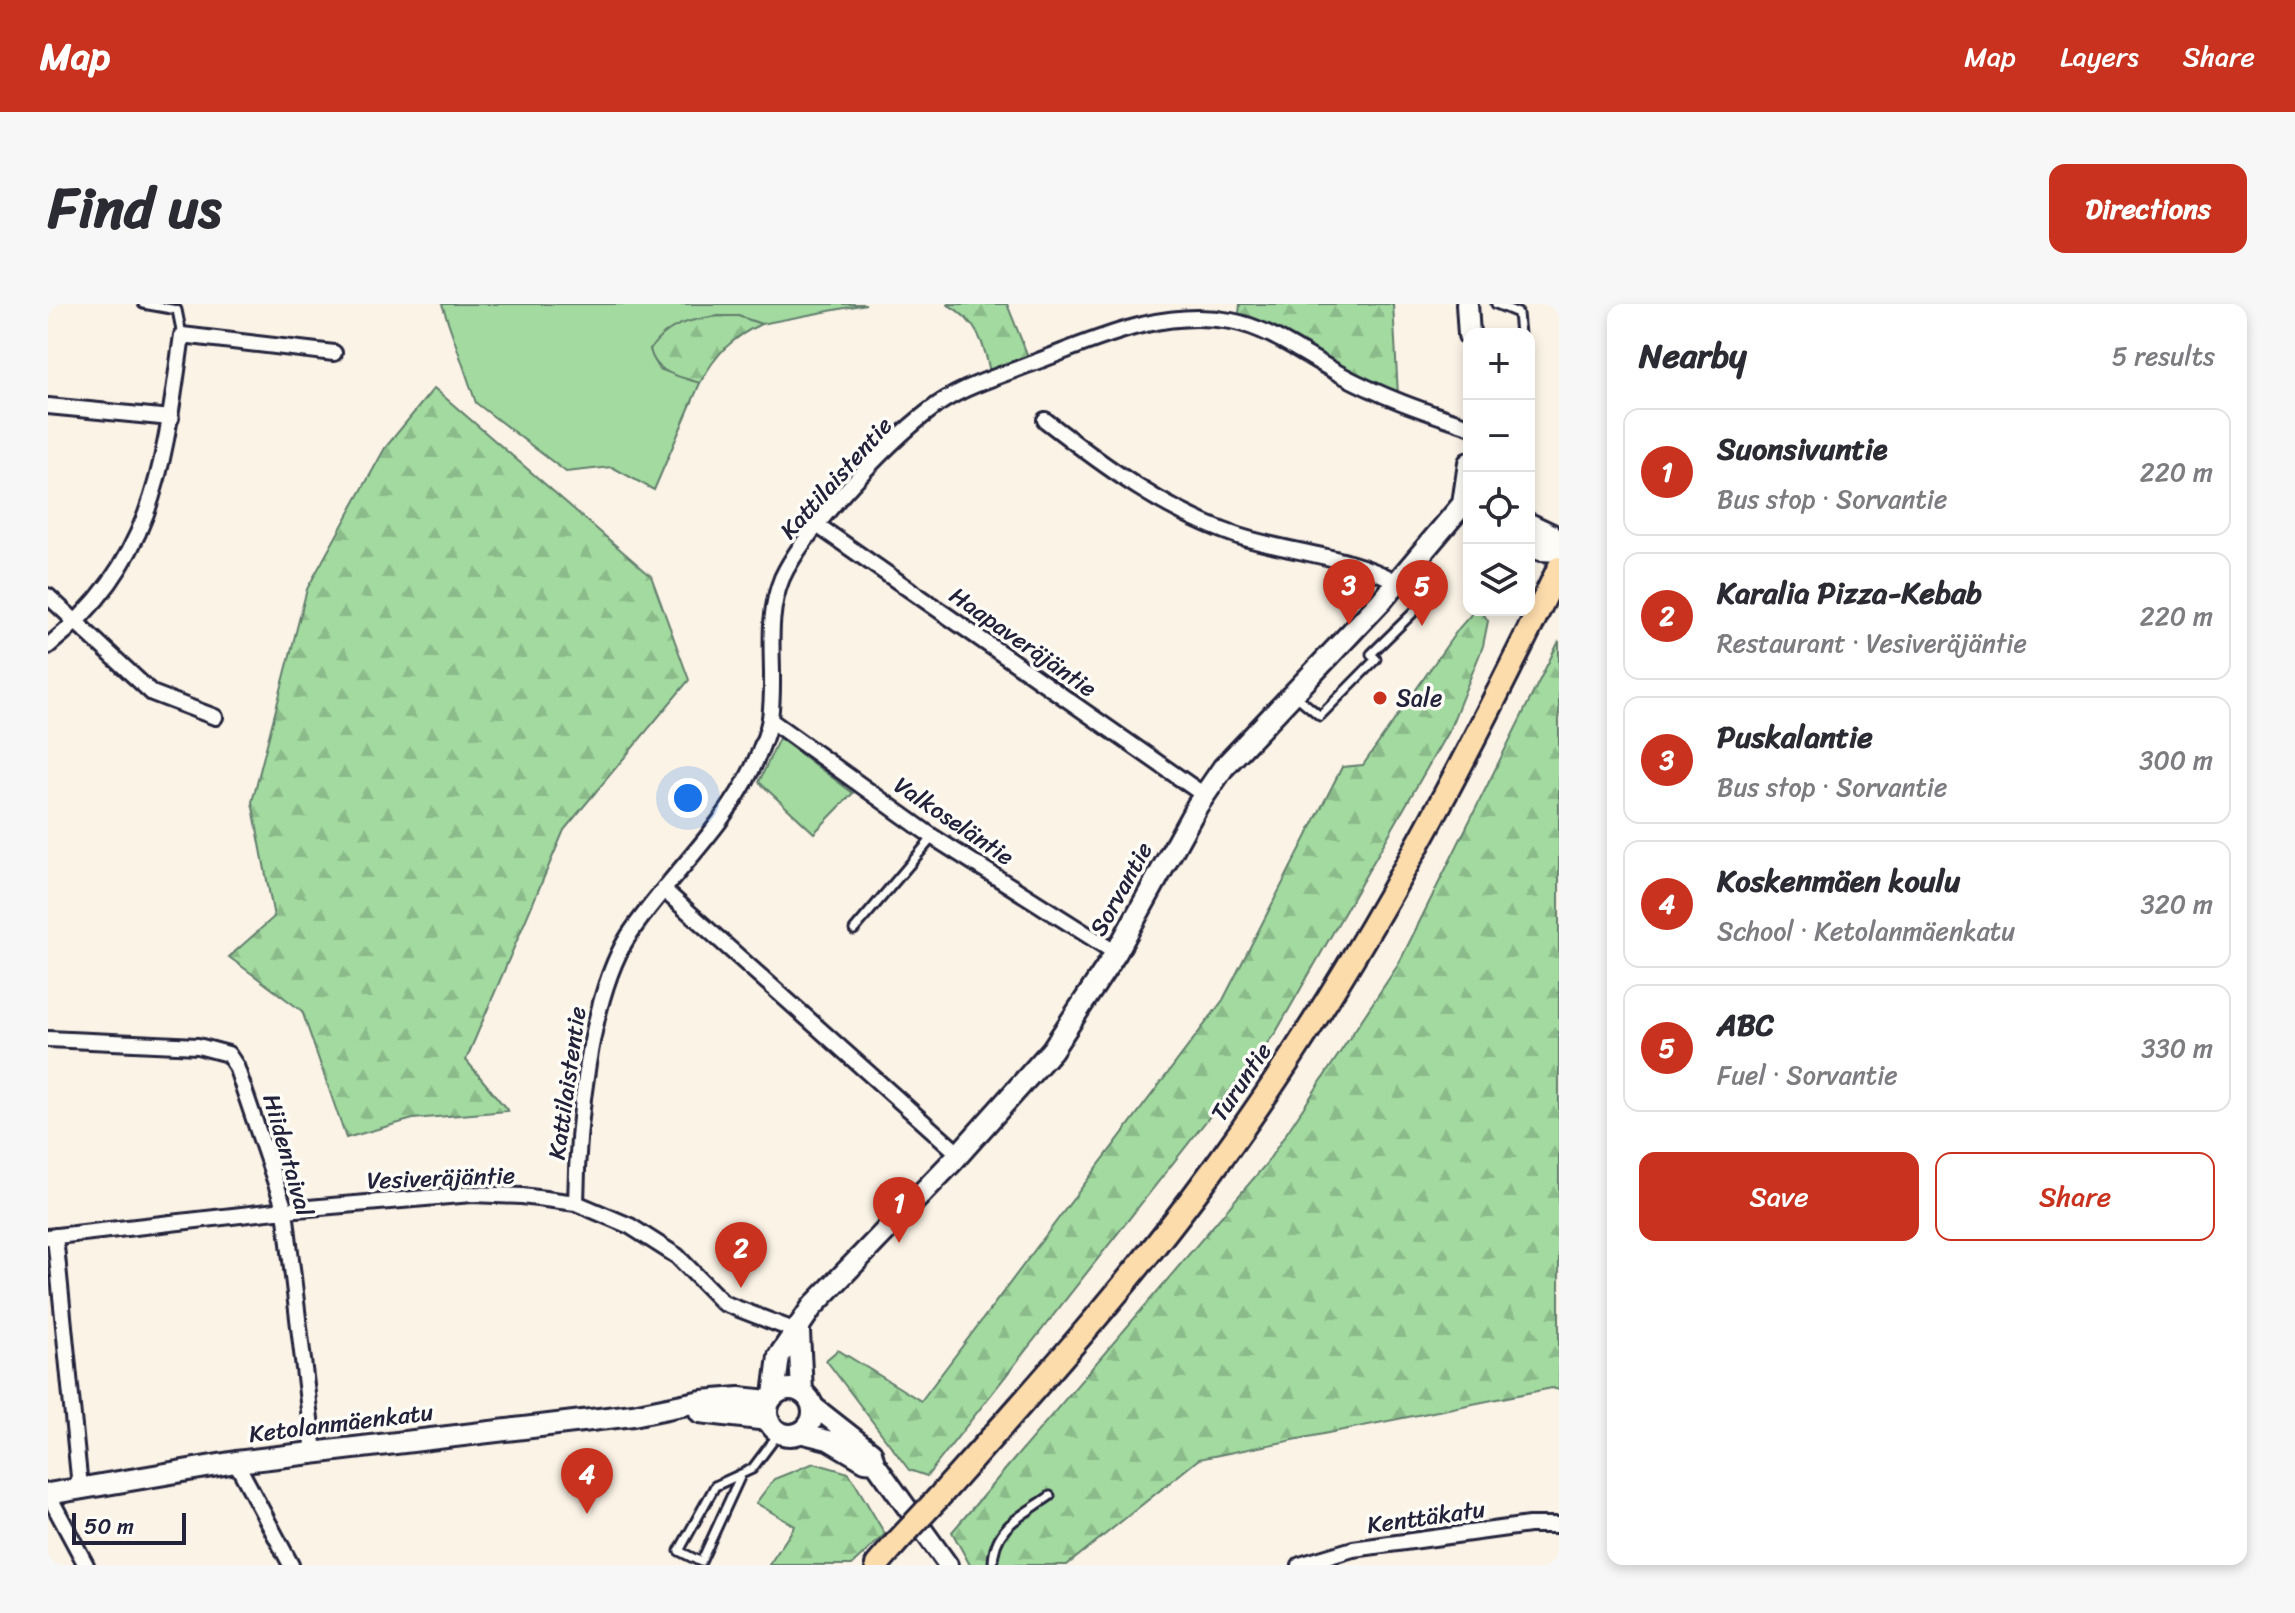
<!DOCTYPE html>
<html lang="en">
<head>
<meta charset="utf-8">
<style>
	:root { --surface:#fff; --page:#f7f7f7; --text:#2b2b33; --muted:#7c7c81; --line:#e1e1e2; --accent:#c8321e }
	body { margin:0; font-family:Sriracha,sans-serif; background:var(--page); color:var(--text) }
	.controls { position:absolute; right:24px; top:24px; display:grid; overflow:hidden; border-radius:16px; box-shadow:0 4px 12px #0003 }
	.controls button { width:72px; height:72px; display:grid; place-items:center; padding:0; border:0; border-bottom:2px solid var(--line); background:var(--surface); color:var(--text); font:40px sans-serif }
	.scale { position:absolute; left:24px; bottom:20px; width:114px; box-sizing:border-box; padding-left:8px; border:4px solid #22223b; border-top:0; font-size:22px; line-height:28px; white-space:nowrap; color:#22223b; -webkit-text-stroke:6px #fdfcf7; paint-order:stroke }
	.you { position:absolute; left:640px; top:494px; width:28px; height:28px; margin:-20px; border:6px solid #fff; border-radius:50%; background:#1a73e8; box-shadow:0 0 0 12px #1a73e833 }
	.badge { display:grid; place-items:center; width:52px; height:52px; border-radius:50%; background:var(--accent); color:#fff; font-size:26px; font-weight:700 }
	.pin { position:absolute; translate:-50% -66px; filter:drop-shadow(0 2px 4px #0008) }
	.pin::after { content:''; position:absolute; top:42px; width:28px; height:24px; background:inherit; clip-path:polygon(0 0,100% 0,50% 100%) }
	.list { margin:0; padding:0; list-style:none }
	h2 { display:flex; justify-content:space-between; align-items:center; height:104px; margin:0; padding:0 32px; font-size:34px }
	h2 small { font-size:26px; font-weight:400; color:var(--muted) }
	.list li { display:grid; grid-template-columns:52px 1fr auto; gap:24px; align-items:center; box-sizing:border-box; height:128px; margin:0 16px 16px; padding:0 16px; border:2px solid var(--line); border-radius:16px }
	.list b { display:block; font-size:30px; white-space:nowrap }
	.list p { margin:0; font-size:26px; white-space:nowrap; color:var(--muted) }
	.list em { font-size:26px; font-style:normal; color:var(--muted) }
	.actions { display:flex; gap:16px; padding:24px 32px }
	.actions a { flex:1; padding:18px 0; border:2px solid var(--accent); border-radius:16px; text-align:center; font-size:28px; color:var(--accent) }
	.actions .main { background:var(--accent); color:#fff }
	.icon { flex:none; width:44px; height:44px; fill:none; stroke:currentColor; stroke-width:2; stroke-linecap:round; stroke-linejoin:round }
	.map { position:relative; flex:none; width:1511px; height:1261px; overflow:hidden; border-radius:16px }
	header { display:flex; align-items:center; gap:48px; box-sizing:border-box; height:112px; padding:0 40px; background:var(--accent); color:#fff }
	header strong { font-size:38px }
	nav { display:flex; gap:44px; margin-inline-start:auto; font-size:28px }
	.intro { display:flex; align-items:center; justify-content:space-between; box-sizing:border-box; height:192px; padding:0 48px }
	h1 { margin:0; font-size:56px }
	.button { padding:20px 36px; border-radius:16px; background:var(--accent); color:#fff; font-size:28px; font-weight:700 }
	main { display:flex; gap:48px; padding:0 48px }
	aside { flex:1; background:var(--surface); border-radius:16px; box-shadow:0 4px 12px #0003 }
	.map>svg:first-child { display:block }
	.green { fill:#a2da9f; stroke:#627e6d; stroke-width:2 }
	.forest { fill:url(#forest-firs); stroke:#627e6d; stroke-width:2 }
	.lines { fill:none; stroke-linecap:round; stroke-linejoin:round }
	.service-casing { stroke:#22223b; stroke-width:13 }
	.minor-casing { stroke:#22223b; stroke-width:20 }
	.tertiary-casing { stroke:#22223b; stroke-width:24 }
	.secondary-casing { stroke:#22223b; stroke-width:26 }
	.trunk-casing { stroke:#22223b; stroke-width:28 }
	.service { stroke:#fdfcf7; stroke-width:7 }
	.minor { stroke:#fdfcf7; stroke-width:14 }
	.tertiary { stroke:#fdfcf7; stroke-width:18 }
	.secondary { stroke:#fdfcf7; stroke-width:20 }
	.trunk { stroke:#fddcac; stroke-width:22 }
	.trunk-bridge-casing { stroke:#22223b; stroke-width:28; stroke-linecap:butt }
	.trunk-bridge { stroke:#fddcac; stroke-width:22 }
	.poi-dot { fill:#c8321e; stroke:#fdfcf7; stroke-width:3 }
	.labels { text-anchor:middle; dominant-baseline:central; stroke-width:7; stroke-linejoin:round; paint-order:stroke }
	.street-label { font-size:24px; fill:#22223b; stroke:#fdfcf7 }
	.poi-label { font-size:24px; fill:#22223b; stroke:#fdfcf7; text-anchor:start }
</style>
</head>
<body>
<header>
<strong>Map</strong>
<nav><a>Map</a><a>Layers</a><a>Share</a></nav>
</header>
<div class="intro"><h1>Find us</h1><a class="button">Directions</a></div>
<main>
<div class="map">
<svg width="1511" height="1261" viewBox="0 0 1511 1261">
	<defs>
		<pattern id="forest-firs" width="22" height="20" patternUnits="userSpaceOnUse" patternTransform="scale(2)"><rect width="22" height="20" fill="#a2da9f"/><path d="M5 1l3.5 6h-7zM16 11l3.5 6h-7z" fill="#8bbb8a"/></pattern>
	</defs>
	<rect width="100%" height="100%" fill="#fbf3e6"/>
	<filter id="ink" filterUnits="userSpaceOnUse"><feTurbulence type="fractalNoise" baseFrequency=".0125" numOctaves="2"/><feDisplacementMap in="SourceGraphic" scale="16" xChannelSelector="R" yChannelSelector="G"/><feConvolveMatrix kernelMatrix="1 2 1 2 8 2 1 2 1" color-interpolation-filters="sRGB"/></filter>
	<g filter="url(#ink)">
		<path class="green" d="M394 0H818L713 20 690 12H670L602 45 611 65 652 79 606 186 564 163 518 168 428 99Z
			M731 434 805 489 766 529 711 478Z"/>
		<path class="forest" d="M899 0H959L983 60 943 74C937 41 930 17 899 0Z
			M1192 0H1345L1350 91 1191 10Z
			M670 12H690L713 20C683 34 668 50 652 79 631 72 607 70 602 45 620 20 640 16 670 12Z
			M386 84 603 272 641 376 516 526 418 756 460 807 365 815 298 834 254 707 181 653 226 613 204 498 259 285 337 144Z
			M1427 306H1433L1440 317 1435 342 1402 424 1228 728 879 1172 861 1166 778 1056 790 1046 873 1097 1175 696 1294 463 1315 461 1411 324Z
			M1511 337V1086L1504 1084 1151 1155 1019 1261H922L904 1228 1218 860 1350 661Z
			M766 1159 801 1169 837 1230 804 1261H721L747 1222 708 1199 726 1175Z"/>
		<g class="lines">
			<defs>
				<path id="service" d="M95 0 129 6 134 31
					M1448 0 1470 9 1472 30
					M1247 391 1272 412 1328 355 1323 350 1374 300 1350 280
					M806 626 885 533
					M693 1171 653 1258 631 1247 667 1182 704 1165 731 1129
					M945 1261C945 1222 974 1212 1002 1192"/>
				<path id="minor" d="M0 102 123 114
					M997 116C1056 162 1118 208 1190 232 1243 249 1300 251 1349 278
					M769 221 1156 491
					M0 292 104 389 167 413
					M0 342C108 256 116 158 134 31L286 49
					M722 416 885 533 1068 649
					M616 586 911 850
					M0 735 150 742 180 750 188 762 237 906 266 1148
					M528 899C529 825 541 693 581 631 620 573 674 527 705 463 711 449 720 430 722 414 729 367 715 320 734 274 756 226 838 140 881 107 909 84 949 73 982 60 1048 36 1111 4 1183 17 1222 24 1256 51 1290 69 1332 92 1375 107 1421 122
					M7 932 32 1183
					M0 933 237 906 424 890 474 892 528 899 582 922 629 952 675 999 751 1028
					M188 1158 243 1261
					M0 1190 38 1261
					M1252 1261 1305 1245 1481 1221H1511"/>
				<path id="tertiary" d="M764 1101 824 1148 827 1159 900 1261
					M752 1129 780 1136 817 1158 827 1159"/>
				<path id="secondary" d="M1419 0 1421 31
					M1481 220 1502 230 1511 239
					M1481 239 1493 246 1511 247
					M751 1028 754 1088
					M719 1108a23 23 0 1 1 46 0a23 23 0 1 1-46 0Z
					M726 1091 731 1052 764 1003 904 858 1004 746 1068 649 1149 502 1175 464 1334 296 1415 200 1421 159
					M652 1108 720 1116
					M0 1190 188 1158 585 1111 654 1097 691 1094 721 1097"/>
				<path id="trunk" d="M890 1194C977 1096 1065 999 1144 894 1291 700 1406 483 1511 264
					M829 1261 848 1239"/>
			</defs>
			<use href="#service" class="service-casing"/>
			<use href="#minor" class="minor-casing"/>
			<use href="#tertiary" class="tertiary-casing"/>
			<use href="#secondary" class="secondary-casing"/>
			<use href="#trunk" class="trunk-casing"/>
			<use href="#service" class="service"/>
			<use href="#minor" class="minor"/>
			<use href="#tertiary" class="tertiary"/>
			<use href="#secondary" class="secondary"/>
			<use href="#trunk" class="trunk"/>
			<defs>
				<path id="trunk-bridge" d="M848 1239 890 1194"/>
			</defs>
			<use href="#trunk-bridge" class="trunk-bridge-casing"/>
			<use href="#trunk-bridge" class="trunk-bridge"/>
		</g>
	</g>
	<circle class="poi-dot" cx="1332" cy="394" r="8"/>
	<g class="labels">
		<g class="street-label">
			<text transform="translate(788 174) rotate(-48)">Kattilaistentie</text>
			<text transform="translate(975 338) rotate(35)">Haapaveräjäntie</text>
			<text transform="translate(906 517) rotate(34)">Valkoseläntie</text>
			<text transform="translate(1073 585) rotate(-61)">Sorvantie</text>
			<text transform="translate(1193 778) rotate(-56)">Turuntie</text>
			<text transform="translate(519 779) rotate(-82)">Kattilaistentie</text>
			<text transform="translate(240 851) rotate(74)">Hiidentaival</text>
			<text transform="translate(393 874) rotate(-2)">Vesiveräjäntie</text>
			<text transform="translate(293 1119) rotate(-7)">Ketolanmäenkatu</text>
			<text transform="translate(1378 1213) rotate(-8)">Kenttäkatu</text>
		</g>
		<g class="poi-label">
			<text x="1348" y="394">Sale</text>
		</g>
	</g>
</svg>
<div class="controls">
<button>+</button>
<button>−</button>
<button><svg class="icon" aria-label="locate" viewBox="0 0 24 24"><circle cx="12" cy="12" r="6"/><path d="M12 2v4M12 18v4M2 12h4M18 12h4"/></svg></button>
<button><svg class="icon" aria-label="layers" viewBox="0 0 24 24"><path d="M12 4l9 5-9 5-9-5zM3 14l9 5 9-5"/></svg></button>
</div>
<div class="scale">50 m</div>
<div class="you"></div>
<div class="pin badge" style="left:851px;top:939px">1</div>
<div class="pin badge" style="left:693px;top:984px">2</div>
<div class="pin badge" style="left:1301px;top:321px">3</div>
<div class="pin badge" style="left:539px;top:1210px">4</div>
<div class="pin badge" style="left:1374px;top:322px">5</div>
</div>
<aside>
<h2>Nearby<small>5 results</small></h2>
<ul class="list">
<li><span class="badge">1</span><div><b>Suonsivuntie</b><p>Bus stop · Sorvantie</p></div><em>220 m</em></li>
<li><span class="badge">2</span><div><b>Karalia Pizza-Kebab</b><p>Restaurant · Vesiveräjäntie</p></div><em>220 m</em></li>
<li><span class="badge">3</span><div><b>Puskalantie</b><p>Bus stop · Sorvantie</p></div><em>300 m</em></li>
<li><span class="badge">4</span><div><b>Koskenmäen koulu</b><p>School · Ketolanmäenkatu</p></div><em>320 m</em></li>
<li><span class="badge">5</span><div><b>ABC</b><p>Fuel · Sorvantie</p></div><em>330 m</em></li>
</ul>
<div class="actions"><a class="main">Save</a><a>Share</a></div>
</aside>
</main>
</body>
</html>
